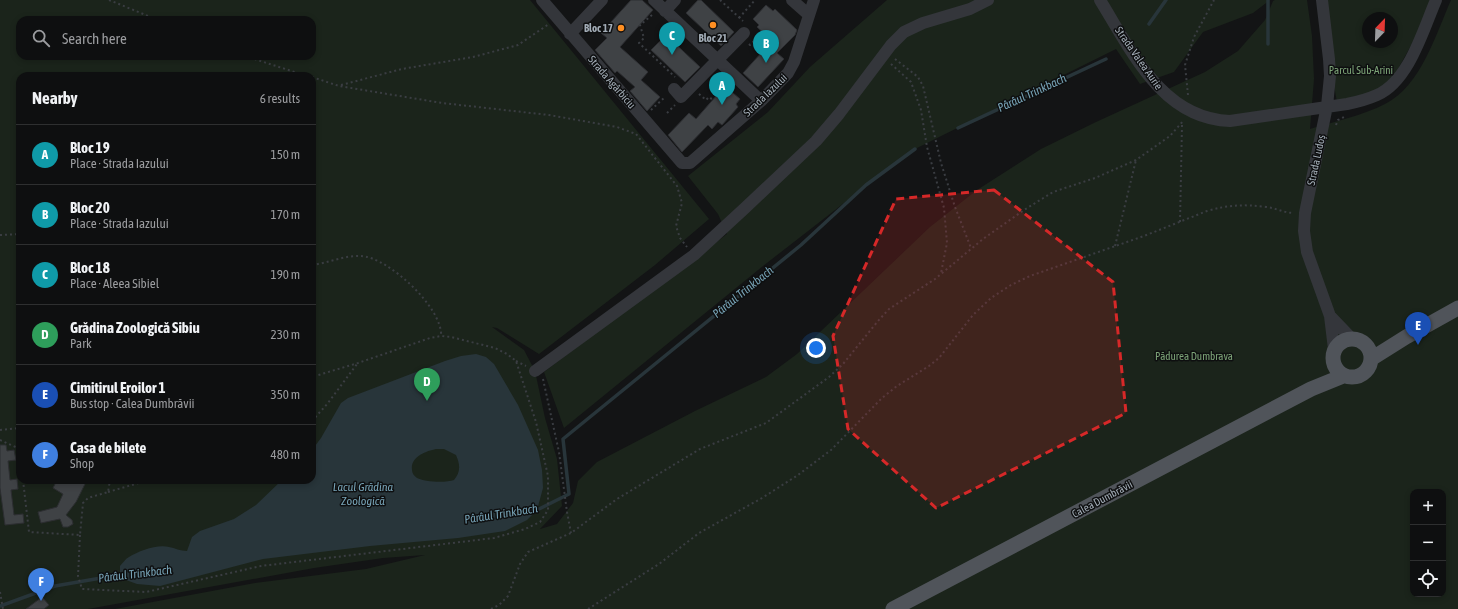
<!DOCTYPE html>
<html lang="en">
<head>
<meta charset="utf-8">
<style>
	:root { --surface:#0e0f10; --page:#171819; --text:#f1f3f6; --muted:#9b9c9f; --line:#2e2f30; --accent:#0b8043 }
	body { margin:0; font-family:"Asap Condensed",sans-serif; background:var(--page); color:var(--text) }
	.controls { position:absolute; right:12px; bottom:12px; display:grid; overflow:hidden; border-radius:8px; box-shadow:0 2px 6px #0003 }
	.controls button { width:36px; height:36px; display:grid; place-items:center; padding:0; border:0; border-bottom:1px solid var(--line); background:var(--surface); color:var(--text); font:20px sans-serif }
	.compass { position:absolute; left:1362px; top:12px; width:36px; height:36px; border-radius:50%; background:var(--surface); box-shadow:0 2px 6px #0003; rotate:23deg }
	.you { position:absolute; left:816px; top:348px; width:14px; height:14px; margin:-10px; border:3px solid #fff; border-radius:50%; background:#1a73e8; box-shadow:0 0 0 6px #1a73e833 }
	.badge { display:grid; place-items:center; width:26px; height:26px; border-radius:50%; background:var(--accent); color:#fff; font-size:13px; font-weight:700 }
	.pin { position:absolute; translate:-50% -33px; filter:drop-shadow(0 1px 2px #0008) }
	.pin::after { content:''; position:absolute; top:21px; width:14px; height:12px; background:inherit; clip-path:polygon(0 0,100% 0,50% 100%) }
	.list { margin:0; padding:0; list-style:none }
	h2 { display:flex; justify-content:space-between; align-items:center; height:52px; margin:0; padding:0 16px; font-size:17px }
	h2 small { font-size:13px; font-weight:400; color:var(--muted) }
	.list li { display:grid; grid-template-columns:26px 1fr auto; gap:12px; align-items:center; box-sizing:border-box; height:60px; padding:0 16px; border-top:1px solid var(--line) }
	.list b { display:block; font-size:15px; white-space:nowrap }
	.list p { margin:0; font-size:13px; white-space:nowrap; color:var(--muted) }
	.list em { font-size:13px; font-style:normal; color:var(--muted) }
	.icon { flex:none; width:22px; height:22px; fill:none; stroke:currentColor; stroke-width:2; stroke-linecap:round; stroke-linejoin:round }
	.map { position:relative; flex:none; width:1458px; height:609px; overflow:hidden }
	.search { position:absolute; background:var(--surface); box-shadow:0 2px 6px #0003; left:16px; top:16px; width:300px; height:44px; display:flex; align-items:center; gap:10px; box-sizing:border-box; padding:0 14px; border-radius:12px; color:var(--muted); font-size:15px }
	.panel { position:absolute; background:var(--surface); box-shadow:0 2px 6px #0003; left:16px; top:72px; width:300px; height:412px; border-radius:12px }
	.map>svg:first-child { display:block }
	.green { fill:#1b241b; fill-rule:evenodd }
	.water { fill:#28353a; fill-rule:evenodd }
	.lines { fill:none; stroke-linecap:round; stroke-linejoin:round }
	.stream { stroke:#28353a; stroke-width:3.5 }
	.building { fill:#3f4245; stroke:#2d2e32 }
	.path { stroke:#3a3d42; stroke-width:2; stroke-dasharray:2 3; stroke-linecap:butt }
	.minor { stroke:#34363b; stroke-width:12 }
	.major { stroke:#50545a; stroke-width:15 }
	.marked { fill:#d62828; fill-opacity:0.2; stroke:#d62828; stroke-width:3; stroke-dasharray:8 5; stroke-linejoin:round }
	.poi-dot { fill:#ff8f22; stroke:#0e0f10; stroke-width:1.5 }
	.labels { text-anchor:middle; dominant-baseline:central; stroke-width:3; stroke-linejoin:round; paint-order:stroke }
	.poi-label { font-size:11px; font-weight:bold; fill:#a3adb7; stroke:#0e0f10; text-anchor:end }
	.street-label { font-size:11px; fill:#a3adb7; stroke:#0e0f10 }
	.park-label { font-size:11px; fill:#7da478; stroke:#0e0f10 }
	.water-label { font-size:12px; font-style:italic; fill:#77a3b6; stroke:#0e0f10 }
</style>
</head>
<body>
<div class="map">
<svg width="1458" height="609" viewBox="0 0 1458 609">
	<rect width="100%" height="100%" fill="#131415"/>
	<path class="green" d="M0 0H530L709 219 655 265 539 354 497 328 492 327 524 350 535 371 545 418 557 459 562 506 540 529 557 524 573 503 578 481 597 462 695 411 766 377 797 354 930 227 977 190 1041 149 1096 122 1205 72 1238 51 1265 20 1273 1 1275 0H1307L1312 36 1314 79 1310 129C1333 122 1364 115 1385 104 1421 86 1436 34 1451 0H1458V609H115L255 583 366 569 425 555 383 558 314 568 88 609H0ZM20 20H312V56H20ZM20 76H312V480H20ZM1413 492H1443V594H1413Z
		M887 0H1270L1253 13 1203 32 1174 72 1140 84 1116 49 911 151 763 266 564 428 544 372 727 234 718 214 688 176 768 112 810 67Z
		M1322 0H1436L1387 89 1337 102 1329 59ZM1368 18H1392V42H1368Z"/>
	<path class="water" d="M476 354 486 357 494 364 518 405 538 450 542 470 543 488 537 510 527 520 505 531 458 538 370 546 263 559 160 586 137 584 126 580 120 574V566C123 563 125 559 129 557 139 551 157 544 169 547 175 548 180 551 187 551L192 537 200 531 234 519 256 505 282 480H312V450L321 438 341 403 348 398 445 361 461 356ZM436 449H444L456 455C460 464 461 472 454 480 446 483 424 482 417 478 414 476 412 473 412 470 410 457 426 451 436 449Z"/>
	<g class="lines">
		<path class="stream" d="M1268 0V44
			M1149 24 1166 0
			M958 128 1106 59
			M535 511 569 494 563 439 801 245 866 185 915 149
			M0 606 55 586 124 574"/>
	</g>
	<path class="building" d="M631 0H642L653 10 620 47 648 72 641 80 660 97 647 111 630 91 635 87 617 71 615 73 595 50 607 38 601 33Z
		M698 0H701L734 32 721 46 686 13Z
		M766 5 773 11 775 9 797 30 795 35 777 53 784 59 758 87 743 73 772 41 757 27 759 25 753 19Z
		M666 35 700 67 685 82 651 50Z
		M718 80 740 99 736 104 738 107 722 125 718 122 712 129 708 125 682 152 668 135 689 113 696 119 717 95 710 89Z
		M0 445H6L7 451 14 450 16 460 8 461 10 480 17 479 18 489 11 490 14 515 23 514 24 523 5 525 0 488Z
		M57 480H87L76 502 66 515 72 520 73 524 68 527H63L60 519 41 523 38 512 57 507 63 494 53 488Z
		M42 597 49 605 44 609H26Z"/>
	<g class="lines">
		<path class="path" d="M109 0 158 20
			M720 0 743 21
			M652 15 640 25 644 38 639 43 675 77
			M739 18 755 0
			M749 44 750 45 763 32
			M245 56 307 76
			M895 59 918 77 923 86 941 163 955 207 971 248
			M891 64 911 82 921 110 927 147 944 208 947 243 941 273
			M312 77 339 86 442 103 549 115 617 127 636 134 677 186 682 203 676 226 680 238 687 247
			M341 85 402 69 473 57 518 45 549 24
			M699 94 706 100 709 97 713 100
			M1188 95 1185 65 1194 37 1214 0
			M651 110 665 97
			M667 113 675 105
			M1336 125 1338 120 1344 117
			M1180 222 1182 125
			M0 235 20 234
			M1115 246 1136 160
			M312 265C328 263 345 255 361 256 388 257 443 308 441 336
			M516 361 526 366
			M543 379 559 452 567 512 571 533
			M312 421 328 403 357 364
			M0 430 20 428
			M0 440 20 449V451
			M23 480 29 532 80 535 83 503 88 498 108 492 110 480
			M108 492 149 480
			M80 535 78 576 82 589 146 592 261 566 494 538 525 529 540 522 548 510V476L536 422 516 361 507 354 495 348 451 337 441 336 430 338 358 363 312 377
			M0 592 3 609
			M491 609 499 605 508 596 520 564 528 552 571 533 617 499 700 449 766 423 829 377 843 364 878 321 889 309 935 279 983 239 1024 210 1053 192 1095 178 1136 160 1170 136 1184 120
			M588 609 659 564 699 533 762 498 798 475 831 450 882 398 897 386 929 366 939 358 973 315 991 298 1011 285 1030 276 1144 236 1207 211C1228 205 1243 204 1266 207 1276 208 1284 213 1294 213"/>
		<path class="minor" d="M542 0 682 163H690L761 101 788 73 794 62 814 0
			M654 0 761 101
			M792 0 809 15
			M1100 0C1131 50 1162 119 1230 121L1347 104C1357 102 1368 99 1377 95 1409 81 1423 30 1436 0
			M1322 0 1329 59 1330 76 1327 106 1305 213 1304 231 1307 252 1330 316 1334 349
			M665 11 675 0
			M570 34 602 0
			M674 89 681 97 744 33
			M1330 316 1352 339
			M535 371 694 255 745 208 816 141 839 114 891 45 904 32 923 23 970 9 988 0"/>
		<path class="major" d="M1333 358a19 19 0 1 1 38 0a19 19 0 1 1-38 0Z
			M1371 359 1406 337 1458 308
			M893 609 1311 389 1343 376"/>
	</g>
	<path class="marked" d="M994 190 1113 282 1126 413 936 508 848 429 833 336 896 199Z"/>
	<g class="poi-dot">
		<circle cx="713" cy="25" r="4"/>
		<circle cx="621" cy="28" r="4"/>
	</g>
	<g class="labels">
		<g class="poi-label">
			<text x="613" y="28">Bloc 17</text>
			<text x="713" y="38" text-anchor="middle">Bloc 21</text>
		</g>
		<g class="street-label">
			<text transform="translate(1139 58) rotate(55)">Strada Valea Aurie</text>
			<text transform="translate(612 82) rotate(49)">Strada Agârbiciu</text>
			<text transform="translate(765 95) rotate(-44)">Strada Iazului</text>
			<text transform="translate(1316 160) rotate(-78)">Strada Ludoș</text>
			<text transform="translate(1102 499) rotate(-28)">Calea Dumbrăvii</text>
		</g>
		<g class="park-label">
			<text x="1361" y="70">Parcul Sub-Arini</text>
			<text x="1194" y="356">Pădurea Dumbrava</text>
		</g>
		<g class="water-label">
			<text transform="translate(1032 93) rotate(-25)">Pârâul Trinkbach</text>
			<text transform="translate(743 292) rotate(-39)">Pârâul Trinkbach</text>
			<text x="363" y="487">Lacul Grădina<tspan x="363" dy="14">Zoologică</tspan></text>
			<text transform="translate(501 514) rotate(-9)">Pârâul Trinkbach</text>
			<text transform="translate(135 574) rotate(-7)">Pârâul Trinkbach</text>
		</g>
	</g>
</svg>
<div class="controls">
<button>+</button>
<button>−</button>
<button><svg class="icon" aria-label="locate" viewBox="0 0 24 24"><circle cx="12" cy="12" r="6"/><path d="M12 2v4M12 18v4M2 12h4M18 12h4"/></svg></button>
</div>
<svg class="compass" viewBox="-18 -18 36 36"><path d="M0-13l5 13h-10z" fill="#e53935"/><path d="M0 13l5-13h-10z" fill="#9b9c9f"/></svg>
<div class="you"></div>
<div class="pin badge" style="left:722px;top:105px;background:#0f9aa8">A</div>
<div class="pin badge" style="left:766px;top:63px;background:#0f9aa8">B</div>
<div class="pin badge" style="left:672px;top:55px;background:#0f9aa8">C</div>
<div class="pin badge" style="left:427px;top:401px;background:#2e9e5b">D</div>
<div class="pin badge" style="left:1418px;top:345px;background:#1a4fb4">E</div>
<div class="pin badge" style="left:41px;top:601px;background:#3f7fe0">F</div>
<div class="search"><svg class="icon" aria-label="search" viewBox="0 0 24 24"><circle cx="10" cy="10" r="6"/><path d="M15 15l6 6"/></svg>Search here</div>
<section class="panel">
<h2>Nearby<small>6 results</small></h2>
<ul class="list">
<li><span class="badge" style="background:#0f9aa8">A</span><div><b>Bloc 19</b><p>Place · Strada Iazului</p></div><em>150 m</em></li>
<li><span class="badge" style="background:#0f9aa8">B</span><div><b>Bloc 20</b><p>Place · Strada Iazului</p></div><em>170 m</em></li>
<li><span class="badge" style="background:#0f9aa8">C</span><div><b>Bloc 18</b><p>Place · Aleea Sibiel</p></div><em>190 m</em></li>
<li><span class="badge" style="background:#2e9e5b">D</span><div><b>Grădina Zoologică Sibiu</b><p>Park</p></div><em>230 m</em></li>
<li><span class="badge" style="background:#1a4fb4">E</span><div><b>Cimitirul Eroilor 1</b><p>Bus stop · Calea Dumbrăvii</p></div><em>350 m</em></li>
<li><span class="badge" style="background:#3f7fe0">F</span><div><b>Casa de bilete</b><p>Shop</p></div><em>480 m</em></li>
</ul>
</section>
</div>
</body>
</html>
